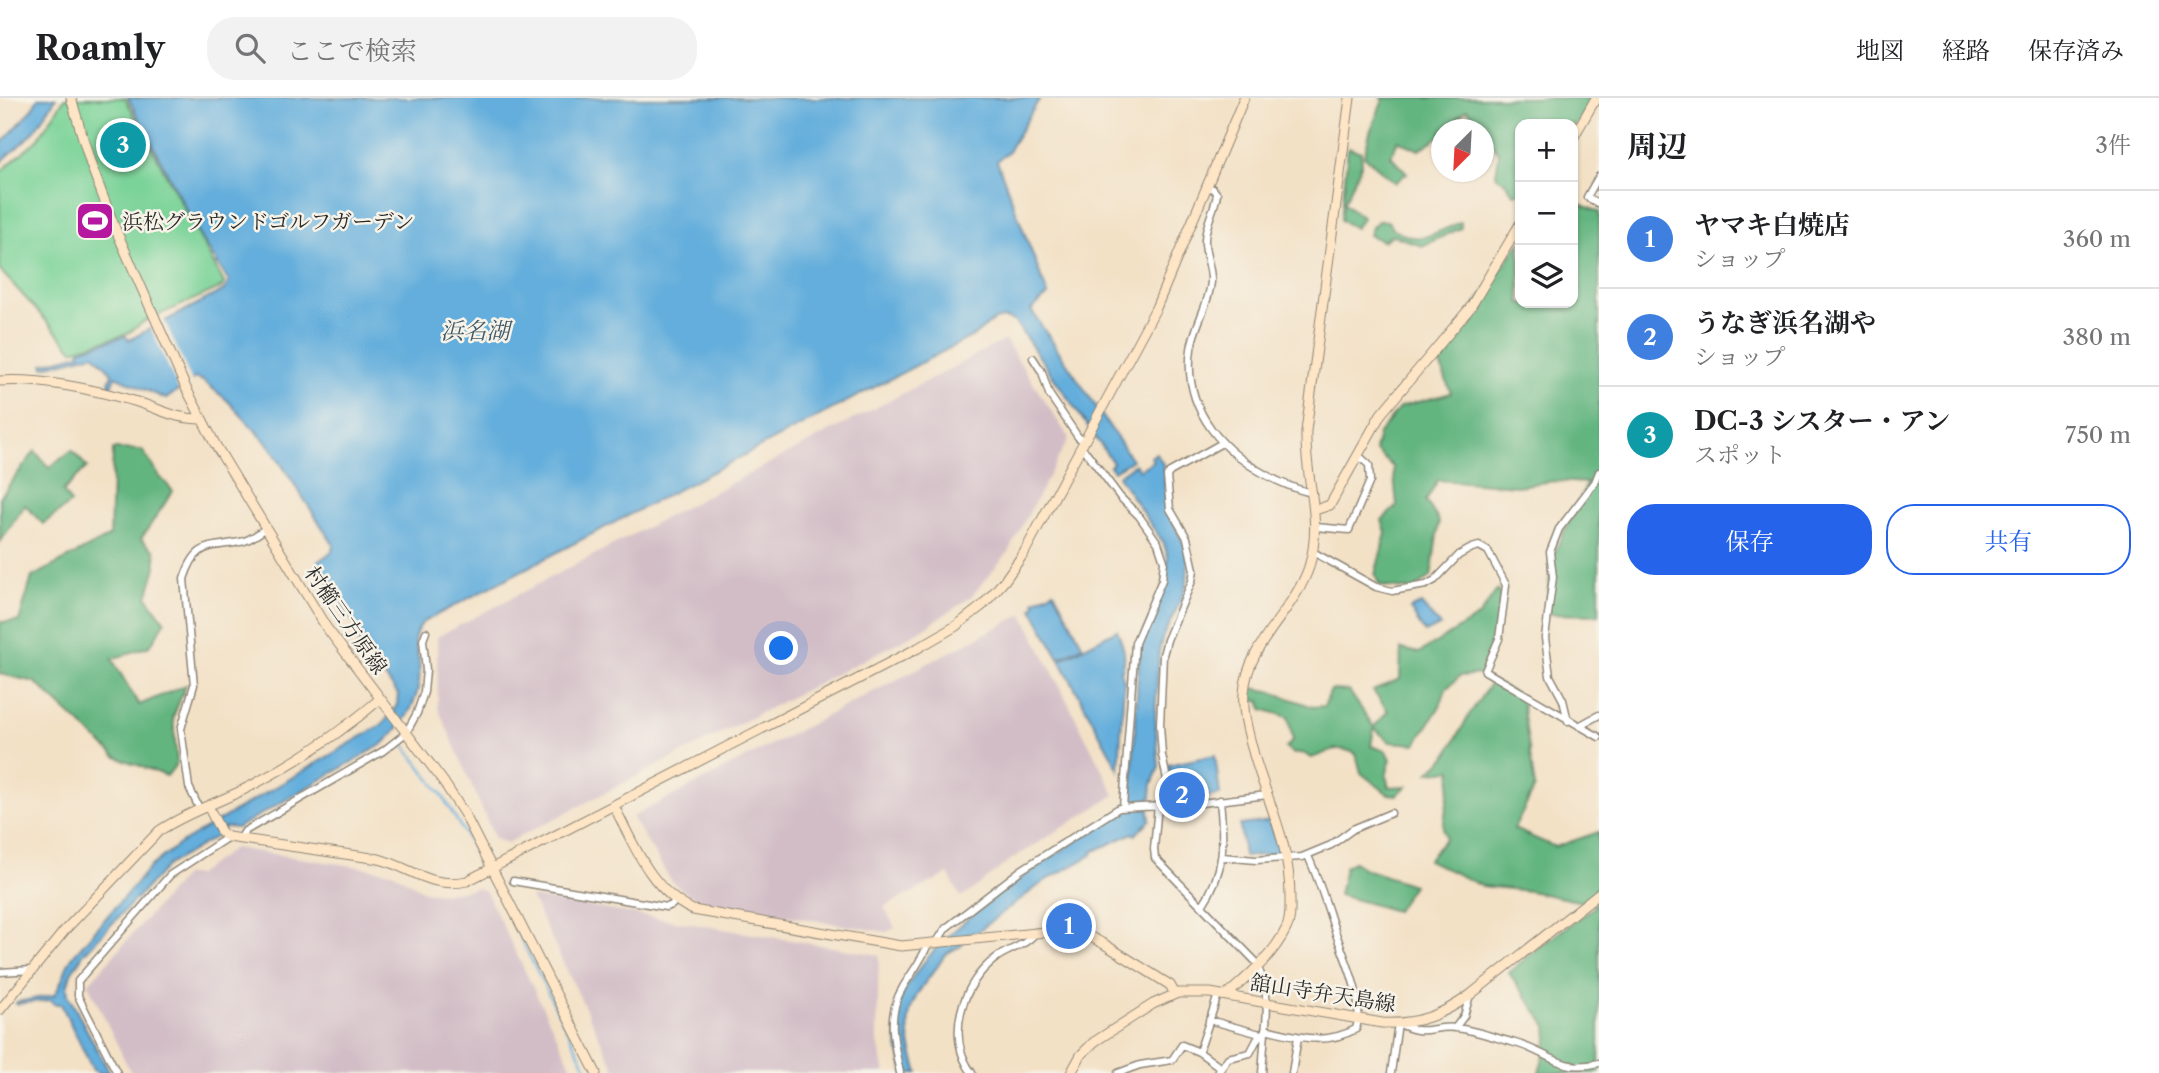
<!DOCTYPE html>
<html lang="ja">
<head>
<meta charset="utf-8">
<style>
	:root { --surface:#fff; --page:#f2f2f2; --text:#202124; --muted:#757577; --line:#e0e0e0; --accent:#2563eb }
	body { margin:0; font-family:"Libre Caslon Text","Noto Serif JP",serif; background:var(--page); color:var(--text) }
	.controls { position:absolute; right:21px; top:21px; display:grid; overflow:hidden; border-radius:14px; box-shadow:0 2px 5px #0004 }
	.controls button { width:63px; height:63px; display:grid; place-items:center; padding:0; border:0; border-bottom:2px solid var(--line); background:var(--surface); color:var(--text); font:35px sans-serif }
	.compass { position:absolute; left:1431px; top:21px; width:63px; height:63px; border-radius:50%; background:var(--surface); box-shadow:0 2px 5px #0004; rotate:204deg }
	.you { position:absolute; left:782px; top:551px; width:24px; height:24px; margin:-18px; border:5px solid #fff; border-radius:50%; background:#1a73e8; box-shadow:0 0 0 10px #1a73e833 }
	.badge { display:grid; place-items:center; width:46px; height:46px; border-radius:50%; background:var(--accent); color:#fff; font-size:23px; font-weight:700 }
	.pin { position:absolute; translate:-50% -50%; border:4px solid #fff; box-shadow:0 2px 7px #0006 }
	.list { margin:0; padding:0; list-style:none }
	h2 { display:flex; justify-content:space-between; align-items:center; height:91px; margin:0; padding:0 28px; font-size:30px }
	h2 small { font-size:23px; font-weight:400; color:var(--muted) }
	.list li { display:grid; grid-template-columns:46px 1fr auto; gap:21px; align-items:center; box-sizing:border-box; height:98px; padding:0 28px; border-top:2px solid var(--line) }
	.list b { display:block; font-size:26px; white-space:nowrap }
	.list p { margin:0; font-size:23px; white-space:nowrap; color:var(--muted) }
	.list em { font-size:23px; font-style:normal; color:var(--muted) }
	.actions { display:flex; gap:14px; padding:21px 28px }
	.actions a { flex:1; padding:16px 0; border:2px solid var(--accent); border-radius:28px; text-align:center; font-size:24px; color:var(--accent) }
	.actions .main { background:var(--accent); color:#fff }
	.icon { flex:none; width:38px; height:38px; fill:none; stroke:currentColor; stroke-width:2; stroke-linecap:round; stroke-linejoin:round }
	.map { position:relative; flex:none; width:1599px; height:975px; overflow:hidden }
	header { display:flex; align-items:center; gap:42px; box-sizing:border-box; height:98px; padding:0 35px; background:var(--surface); border-bottom:2px solid var(--line) }
	header strong { font-size:33px }
	nav { display:flex; gap:38px; margin-inline-start:auto; font-size:24px }
	.search { width:490px; height:63px; background:var(--page); display:flex; align-items:center; gap:18px; box-sizing:border-box; padding:0 24px; border-radius:28px; color:var(--muted); font-size:26px }
	main { display:flex }
	aside { flex:1; background:var(--surface) }
	.map>svg:first-child { display:block }
	.industrial { fill:#d2bdc6 }
	.green { fill:#7ad398; stroke:#527f62; stroke-width:2 }
	.forest { fill:#63b580; stroke:#477056; stroke-width:2 }
	.water { fill:#64aedc; stroke:#486c84; stroke-width:2 }
	.pier { fill:#f3e1c6 }
	.lines { fill:none; stroke-linecap:round; stroke-linejoin:round }
	.stream { stroke:#64aedc; stroke-width:2.5 }
	.street-casing { stroke:#8f8678; stroke-width:9 }
	.secondary-casing { stroke:#8f8678; stroke-width:11 }
	.street { stroke:#fff; stroke-width:6 }
	.secondary { stroke:#fde5c5; stroke-width:9 }
	.labels { text-anchor:middle; dominant-baseline:central; stroke-width:5; stroke-linejoin:round; paint-order:stroke }
	.poi-label { font-size:21px; fill:#2b2b2b; stroke:#f7f3e8; text-anchor:start }
	.street-label { font-size:21px; fill:#2b2b2b; stroke:#f7f3e8 }
	.water-label { font-size:23px; font-style:italic; fill:#3f5969; stroke:#f7f3e8 }
</style>
</head>
<body>
<header>
<strong>Roamly</strong>
<div class="search"><svg class="icon" aria-label="search" viewBox="0 0 24 24"><circle cx="10" cy="10" r="6"/><path d="M15 15l6 6"/></svg>ここで検索</div>
<nav><a>地図</a><a>経路</a><a>保存済み</a></nav>
</header>
<main>
<div class="map">
<svg width="1599" height="975" viewBox="0 0 1599 975">
	<rect width="100%" height="100%" fill="#f7f3e8"/>
	<filter id="ink" filterUnits="userSpaceOnUse"><feTurbulence type="fractalNoise" baseFrequency=".0143" numOctaves="2"/><feDisplacementMap in="SourceGraphic" scale="14" xChannelSelector="R" yChannelSelector="G"/><feConvolveMatrix kernelMatrix="1 2 1 2 8 2 1 2 1" color-interpolation-filters="sRGB"/></filter>
	<filter id="wash" filterUnits="userSpaceOnUse"><feTurbulence type="fractalNoise" baseFrequency=".00686" numOctaves="4" result="noise"/><feDisplacementMap in="SourceGraphic" scale="28" xChannelSelector="R" yChannelSelector="G"/><feGaussianBlur stdDeviation="1.57" result="paint"/><feColorMatrix in="noise" values="0 0 0 0 0 0 0 0 0 0 0 0 0 0 0 0 0 1.4 0 .05"/><feComposite in="paint" operator="in"/></filter>
	<g filter="url(#wash)">
		<rect width="100%" height="100%" fill="#f3e1c6"/>
		<path class="industrial" d="M1005 242 1069 340 1008 454 971 499 922 532 507 745 495 741 438 610 437 539Z
			M1023 516 1115 697 1012 761 967 796 961 799 948 776 884 809 895 830 886 834 704 804 686 795 671 783 632 719Z
			M234 750 392 774 424 793 448 795 478 790 486 794 575 975H131L88 886 185 777H197Z
			M531 799 879 857 877 939 885 975H617Z"/>
		<path class="green" d="M65 0H125L224 185 222 189 145 223 127 236 73 252 0 172V74L37 42Z"/>
		<path class="forest" d="M1381 0H1595L1573 32V26H1520V94L1514 96 1506 85 1496 77 1499 55 1467 11 1447 31 1442 32 1441 37 1419 52 1398 42 1391 58 1407 75 1395 85 1364 58 1370 34 1383 2Z
			M1348 49 1361 54 1362 65 1344 105 1363 120 1355 130 1341 122Z
			M1573 103 1599 114V517L1546 516 1551 462 1587 385 1555 383 1517 388 1438 382 1426 403 1439 423 1431 479 1412 492 1380 488 1375 477 1386 435 1382 422 1397 408 1393 369 1375 352 1379 336 1400 309 1451 295 1438 260 1520 144V205H1573Z
			M1378 123H1388C1392 134 1410 141 1423 139 1435 137 1450 128 1461 124V130L1422 148 1392 137 1383 143 1369 137 1372 129Z
			M113 351 142 352 160 379 173 393 141 441 155 453 156 469 147 499 165 524 150 548 112 561 139 607 186 587 173 619 177 665 167 678 116 659 35 584 0 576V524L19 523 32 479 110 438Z
			M72 352 87 369 63 393 71 405 43 426 25 407 0 444V399L35 353 49 370Z
			M1497 492 1501 498 1494 535 1482 576 1460 578 1446 591 1440 608 1416 646 1390 644 1374 630 1371 648 1386 653 1391 661 1386 678 1389 689 1407 688 1397 697 1388 696 1361 675 1356 656C1334 645 1330 655 1311 660L1303 655 1294 656 1286 650 1293 642 1288 619 1262 611 1261 603 1247 601 1246 589 1269 593 1313 609 1324 608 1331 592 1349 593 1374 629 1388 613 1373 593 1400 581 1401 551 1419 555 1479 518Z
			M1492 583 1521 598 1535 689 1514 731 1555 749 1599 734V975H1539L1548 940 1547 928 1509 875 1539 849 1597 807 1529 793 1482 788 1428 762 1446 740 1443 730 1452 672 1429 674 1446 659 1469 617Z
			M1354 764 1365 771 1413 787 1396 813 1339 797 1345 769Z"/>
		<path class="water" d="M38 0H56L33 35 0 65V47L30 14Z
			M128 0H1040L1007 55 997 63 1048 197 1031 212 1132 362 1114 373 1110 368 1113 365 1015 224C1000 214 988 226 975 237L423 524C408 545 417 542 419 564 423 599 407 623 383 646L237 730 225 729 217 738 168 767 84 855 71 875 67 889 68 897 110 975H100L93 972 61 906H54L51 902 16 906V904L54 897C63 886 64 870 73 858L150 769 179 746 383 626 397 607 398 596 359 545 362 538 317 464 332 454 333 446 269 347 227 302 203 283 195 280 166 301 115 278 111 289 108 288 112 275 94 256 44 269 43 266 80 256V252L125 238 129 242 224 192 229 184 201 139Z
			M1156 355 1163 366 1167 412 1186 450 1188 466 1187 484 1182 500 1163 538 1159 553 1155 620 1159 669 1152 686 1151 700 1148 701 1150 722 1135 737 1133 735 1092 754V757L1046 782 977 834 968 835 961 848C939 858 947 857 934 873 902 912 904 928 918 975H904C900 955 892 932 897 912 914 847 1022 779 1076 743 1093 731 1122 720 1131 703L1139 560 1144 533 1162 491 1167 473 1168 459 1164 446 1118 378 1135 366 1139 372 1153 363 1151 359Z
			M1054 493 1083 548 1059 560 1032 510 1036 507 1034 503Z
			M1421 506 1440 528 1425 535 1410 511Z
			M1117 532C1123 548 1128 559 1121 574L1124 583 1119 672 1060 562Z
			M1215 657 1220 697 1188 701 1179 673 1170 675 1168 667Z
			M1270 723 1280 755 1244 759 1240 727Z"/>
		<path class="pier" d="M164 221 193 286 179 293 150 228Z"/>
		<g class="lines">
			<path class="stream" d="M402 644 442 697 485 771
				M494 788 589 975"/>
		</g>
	</g>
	<g filter="url(#ink)">
		<g class="lines">
			<defs>
				<path id="street" d="M1599 78 1587 99 1599 106
					M1206 88 1213 91 1217 96C1215 111 1205 127 1205 142 1204 156 1212 170 1211 184 1209 207 1194 228 1191 251 1182 313 1225 358 1278 383 1289 388 1300 393 1313 395
					M1033 260 1042 274 1049 296 1078 339 1085 344
					M1081 350 1087 355 1120 399 1139 418 1158 445 1164 463 1162 482 1135 545 1123 709
					M1316 429 1349 432 1370 383 1369 367 1358 357
					M1313 454 1376 489 1392 493 1426 487 1435 482 1459 457 1472 450 1479 448 1488 453 1506 487 1499 541 1485 573 1599 639
					M1568 623 1563 602 1550 578 1545 540 1553 479 1550 454 1559 431 1595 384 1599 374
					M1579 628 1599 617
					M1158 707 1154 751 1155 760 1260 868
					M1172 707 1162 657 1160 627 1163 557 1167 542 1192 483 1194 472 1187 440 1170 411 1167 378 1170 374 1222 345
					M200 712 189 689 181 631 194 587 184 481C196 444 208 450 240 444 249 443 257 436 265 431
					M240 741 245 733 383 653 406 635 417 615 424 594 426 572 423 542 426 534
					M1222 759 1256 762 1302 759 1331 747 1353 731 1391 715
					M513 783 666 809 672 807 675 802
					M1202 808C1226 773 1224 743 1220 702
					M936 845 946 830 1021 772 1119 710 1185 707 1267 697
					M0 874 32 872
					M1209 922 1260 936
					M1455 930 1464 918 1470 897
					M1265 931C1299 939 1324 948 1356 931 1366 901 1343 858 1334 830 1326 805 1319 782 1308 758
					M1199 954 1218 897
					M117 975 78 898V883L170 777 228 739
					M900 975C894 945 886 917 903 889 912 874 922 862 928 846
					M972 975C945 939 962 885 996 860 1008 851 1028 847 1036 834
					M1118 975 1140 967 1172 962 1182 947 1199 954 1221 970
					M1218 975 1228 960 1250 955 1260 936 1265 934C1268 913 1268 889 1258 870
					M1262 975 1265 934
					M1292 975 1298 939
					M1391 975 1398 925C1425 940 1431 927 1456 930 1475 932 1496 940 1515 945 1549 954 1559 975 1599 965"/>
				<path id="secondary" d="M71 0 91 67 115 130 186 290 215 346 326 529 443 683 465 717 596 975
					M1573 40 1596 0
					M0 283C40 280 96 292 134 303 161 311 173 321 202 321
					M1315 412 1330 407 1381 316 1470 210 1520 126
					M208 708 221 734 228 739 379 761C412 770 431 791 467 783L918 550 956 528 983 507 1005 482 1024 455 1156 210 1244 0
					M614 708C634 747 651 793 693 812L901 848 1046 834H1072L1089 838 1104 846 1170 887 1175 896
					M1226 898C1248 878 1272 859 1286 831 1291 822 1290 811 1290 800 1290 745 1269 708 1254 657 1249 637 1242 615 1244 595 1247 545 1294 514 1309 469 1324 418 1304 382 1306 333L1350 0
					M0 912 65 832 159 733C184 716 214 706 241 693 290 668 338 637 380 601
					M1071 975 1081 957 1094 944 1153 906 1178 895H1210L1382 925C1416 927 1443 917 1470 897L1599 795"/>
			</defs>
			<use href="#street" class="street-casing"/>
			<use href="#secondary" class="secondary-casing"/>
			<use href="#street" class="street"/>
			<use href="#secondary" class="secondary"/>
		</g>
	</g>
	<defs>
		<symbol id="stadium-square" viewBox="-11 -11 22 22"><rect x="-9" y="-9" width="18" height="18" rx="4" fill="#b5179e" stroke="#f7f3e8"/><path d="M0-5a6.5 5 0 1 0 0 10a6.5 5 0 1 0 0-10ZM-3.5-1.8h7v3.6h-7Z" fill="#fff"/></symbol>
	</defs>
	<g fill-rule="evenodd">
		<use href="#stadium-square" x="73" y="101" width="44" height="44"/>
	</g>
	<g class="labels">
		<g class="poi-label">
			<text x="122" y="123">浜松グラウンドゴルフガーデン</text>
		</g>
		<g class="street-label">
			<text transform="translate(346 522) rotate(55)">村櫛三方原線</text>
			<text transform="translate(1323 895) rotate(9)">舘山寺弁天島線</text>
		</g>
		<g class="water-label">
			<text x="475" y="233">浜名湖</text>
		</g>
	</g>
</svg>
<div class="controls">
<button>+</button>
<button>−</button>
<button><svg class="icon" aria-label="layers" viewBox="0 0 24 24"><path d="M12 4l9 5-9 5-9-5zM3 14l9 5 9-5"/></svg></button>
</div>
<svg class="compass" viewBox="-18 -18 36 36"><path d="M0-13l5 13h-10z" fill="#e53935"/><path d="M0 13l5-13h-10z" fill="#757577"/></svg>
<div class="you"></div>
<div class="pin badge" style="left:1069px;top:828px;background:#3f7fe0">1</div>
<div class="pin badge" style="left:1182px;top:697px;background:#3f7fe0">2</div>
<div class="pin badge" style="left:123px;top:47px;background:#0f9aa8">3</div>
</div>
<aside>
<h2>周辺<small>3件</small></h2>
<ul class="list">
<li><span class="badge" style="background:#3f7fe0">1</span><div><b>ヤマキ白焼店</b><p>ショップ</p></div><em>360 m</em></li>
<li><span class="badge" style="background:#3f7fe0">2</span><div><b>うなぎ浜名湖や</b><p>ショップ</p></div><em>380 m</em></li>
<li><span class="badge" style="background:#0f9aa8">3</span><div><b>DC-3 シスター・アン</b><p>スポット</p></div><em>750 m</em></li>
</ul>
<div class="actions"><a class="main">保存</a><a>共有</a></div>
</aside>
</main>
</body>
</html>
